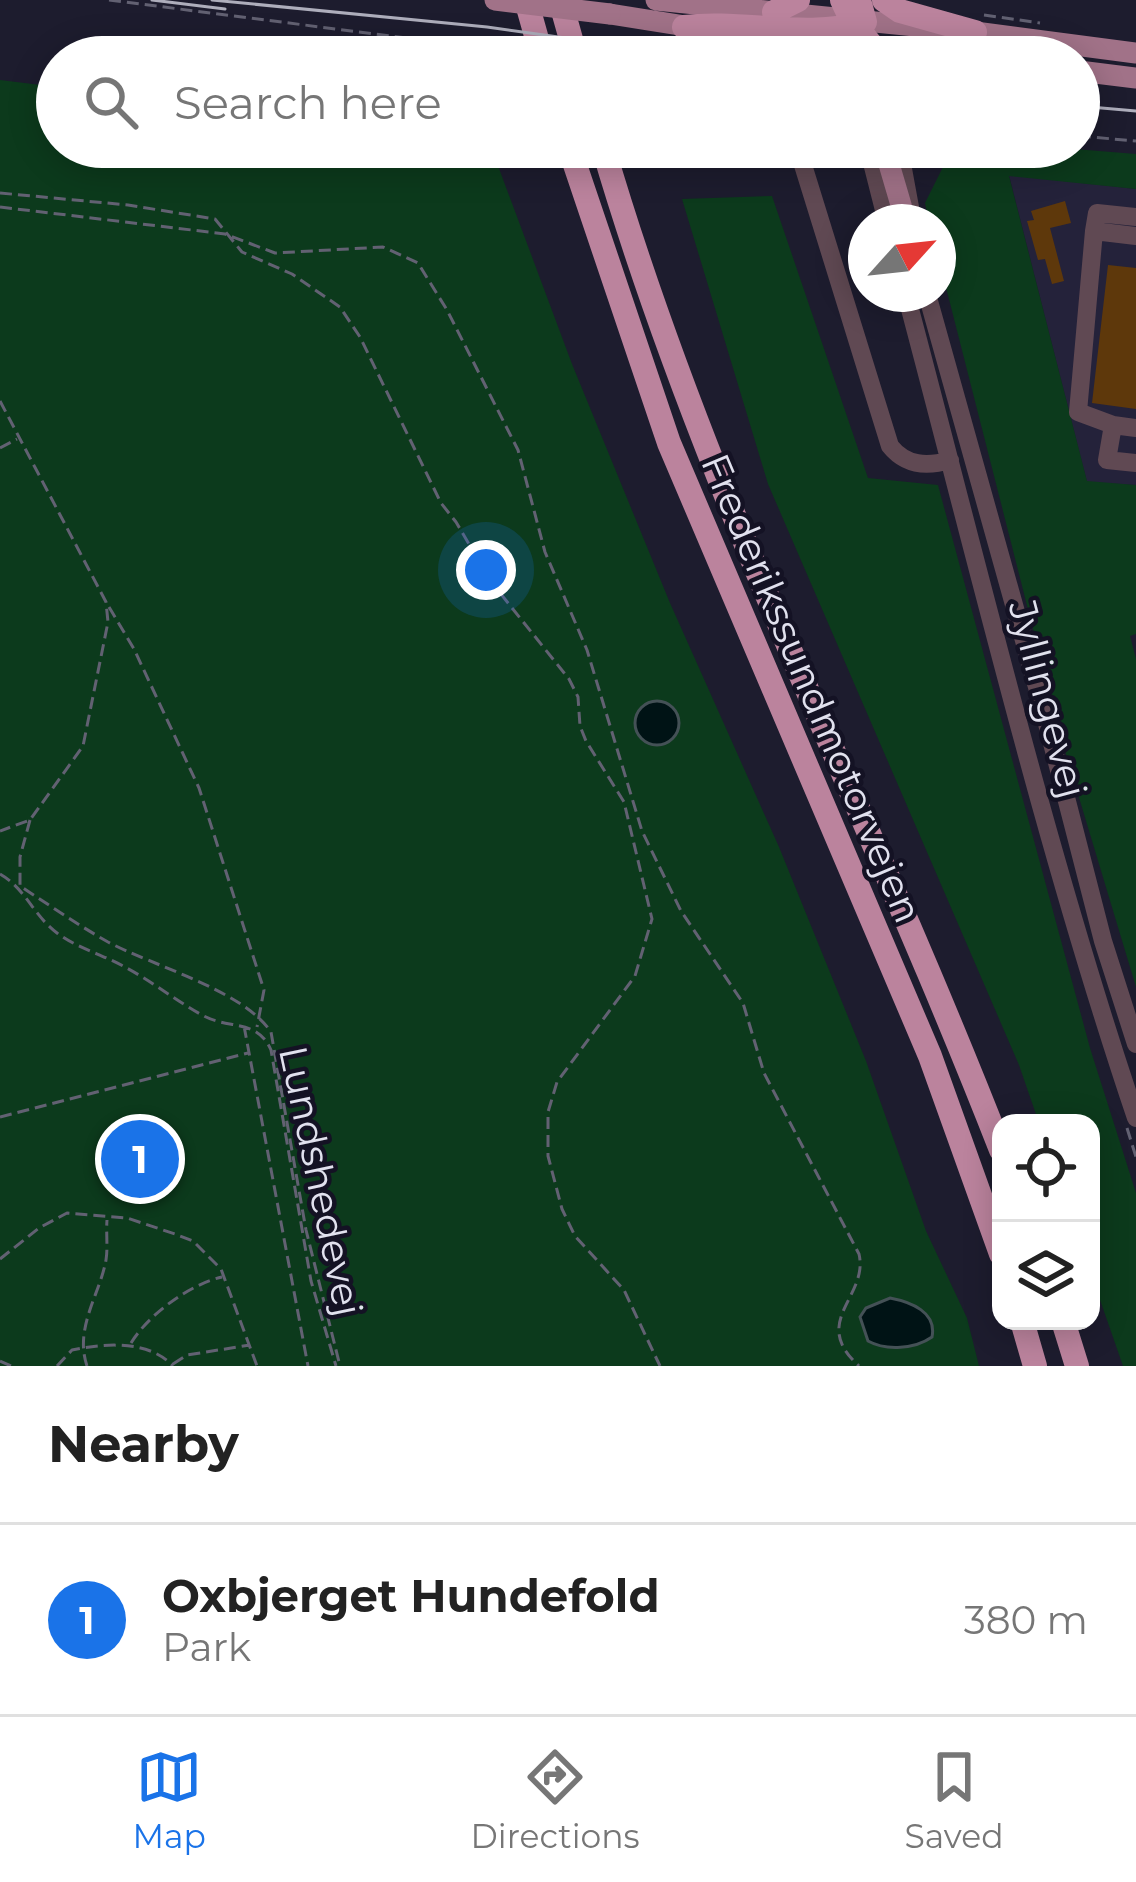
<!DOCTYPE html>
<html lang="en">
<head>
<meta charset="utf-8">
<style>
	:root { --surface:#fff; --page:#f2f2f2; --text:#222; --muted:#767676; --line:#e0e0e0; --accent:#1a73e8 }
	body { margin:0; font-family:Montserrat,sans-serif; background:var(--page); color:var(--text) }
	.controls { position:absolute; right:36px; bottom:36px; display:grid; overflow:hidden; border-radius:24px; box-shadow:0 6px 30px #0003 }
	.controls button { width:108px; height:108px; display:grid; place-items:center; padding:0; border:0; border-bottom:3px solid var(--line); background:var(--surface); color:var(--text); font:60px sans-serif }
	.compass { position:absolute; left:848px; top:204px; width:108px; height:108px; border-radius:50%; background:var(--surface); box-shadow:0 6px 30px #0003; rotate:63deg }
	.you { position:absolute; left:486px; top:570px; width:42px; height:42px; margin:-30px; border:9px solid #fff; border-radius:50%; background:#1a73e8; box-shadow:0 0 0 18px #1a73e833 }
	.badge { display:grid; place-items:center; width:78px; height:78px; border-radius:50%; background:var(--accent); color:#fff; font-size:39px; font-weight:700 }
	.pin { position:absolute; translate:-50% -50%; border:6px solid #fff; box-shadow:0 3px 12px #0006 }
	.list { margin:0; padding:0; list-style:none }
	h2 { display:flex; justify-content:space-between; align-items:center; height:156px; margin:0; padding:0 48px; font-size:51px }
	h2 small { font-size:39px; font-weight:400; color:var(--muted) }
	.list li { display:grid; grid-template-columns:78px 1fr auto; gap:36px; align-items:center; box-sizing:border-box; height:192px; padding:0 48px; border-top:3px solid var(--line) }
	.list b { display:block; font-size:45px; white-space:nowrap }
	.list p { margin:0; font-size:39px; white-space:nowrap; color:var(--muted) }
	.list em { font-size:39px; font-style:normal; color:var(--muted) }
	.icon { flex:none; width:66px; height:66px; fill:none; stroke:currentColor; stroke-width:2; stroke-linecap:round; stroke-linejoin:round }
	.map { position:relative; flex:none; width:1136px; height:1366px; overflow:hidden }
	.search { position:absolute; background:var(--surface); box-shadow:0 6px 30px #0003; left:36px; right:36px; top:36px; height:132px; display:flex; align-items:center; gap:30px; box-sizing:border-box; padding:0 42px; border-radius:66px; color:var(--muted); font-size:45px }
	.sheet { height:348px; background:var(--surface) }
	nav { display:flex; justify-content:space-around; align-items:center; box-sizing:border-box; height:168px; border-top:3px solid var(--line); background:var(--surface); font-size:33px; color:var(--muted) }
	nav a { display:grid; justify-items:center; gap:6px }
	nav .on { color:var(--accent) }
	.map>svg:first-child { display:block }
	.built { fill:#24223a }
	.green { fill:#0c3a1c }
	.water { fill:#001315; stroke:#445156; stroke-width:3 }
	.building { fill:#5e380b }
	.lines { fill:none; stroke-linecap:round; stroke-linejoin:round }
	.path { stroke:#626172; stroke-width:3; stroke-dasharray:12 6; stroke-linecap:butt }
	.minor { stroke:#604953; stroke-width:18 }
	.major { stroke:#a17288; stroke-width:21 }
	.highway { stroke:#bb839d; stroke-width:24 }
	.tram { stroke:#aeaebc; stroke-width:3 }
	.path-bridge { stroke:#626172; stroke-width:3; stroke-dasharray:12 6; stroke-linecap:butt }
	.major-bridge { stroke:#a17288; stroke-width:21 }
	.labels { text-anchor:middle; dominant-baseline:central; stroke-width:9; stroke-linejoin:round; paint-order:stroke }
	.street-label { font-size:39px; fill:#e1e1ee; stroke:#141224 }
</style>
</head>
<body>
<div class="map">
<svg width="1136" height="1366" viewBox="0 0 1136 1366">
	<rect width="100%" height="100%" fill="#1d1c2e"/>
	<path class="built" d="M1009 175 1136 189V485L1087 482Z"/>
	<path class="green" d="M0 80 57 87V147H491L572 364 670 603 779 847 866 1061 926 1231 967 1318 979 1366H0Z
		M1050 147 1136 154V189L1009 176 1087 481 1136 485V634L1130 636 1136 659V987L1059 731 938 256V222H929L925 203 949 155Z
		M772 196 868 478 938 485 1090 1048 1136 1193V1366H1123L1091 1274V1123H1039L1019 1065 768 484 682 199Z"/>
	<path class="water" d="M635 723a22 22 0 1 1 44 0a22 22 0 1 1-44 0Z
		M890 1298C911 1302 937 1312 932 1337 915 1349 886 1351 868 1341L860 1317 866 1308Z"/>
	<path class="building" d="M1065 201 1071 223 1050 228 1064 281 1052 284 1045 259 1038 260 1027 221 1034 220 1031 211Z
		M1108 265 1136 268V409L1092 403Z"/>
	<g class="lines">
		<path class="path" d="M109 0 492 49
			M984 15 1040 23
			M1079 136 1136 141
			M0 193 128 205 215 219 242 252 292 274 340 307 360 337 441 503 456 522 492 583 569 679 578 697 580 726 586 741 624 802 652 919 635 976 557 1082 548 1112V1156L562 1209 575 1236 624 1290 660 1366
			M0 207 225 234 275 253 383 247 418 263 447 310 518 450 545 552 587 650 642 831 681 911 743 1003 764 1073 859 1254C869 1297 809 1321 859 1366
			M0 401 106 602 108 622 83 746 30 820 0 831
			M0 448 17 439
			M109 607 134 649 199 788 264 990 257 1027
			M30 820 20 857V886C49 905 78 925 108 942 153 966 243 990 271 1032L306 1230 340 1366
			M0 874C26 889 33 915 57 933 77 948 101 954 123 966 150 980 175 1000 202 1015 228 1030 257 1018 271 1050L311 1281 336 1366
			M244 1026 308 1366
			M0 1117 248 1053
			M1127 1128 1136 1157
			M0 1259 39 1228 67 1213 127 1218 175 1234 193 1241 221 1269 257 1366
			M131 1343C148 1315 190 1284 222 1277
			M0 1361 11 1366
			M173 1364 187 1355 250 1345
			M57 1366 72 1350C105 1343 149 1340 173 1366
			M87 1366C74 1328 100 1294 106 1260 108 1248 106 1233 107 1220"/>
		<path class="minor" d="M868 147 887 222
			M899 147 910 207
			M803 165 890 446C906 466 927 467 950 460
			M1094 231 1136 236
			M906 294C979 569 1045 848 1136 1118
			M927 294 1044 712 1103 941 1136 1044
			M1113 425 1078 412 1094 231 1097 213 1136 217
			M1136 428 1113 425 1107 460 1136 463"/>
		<path class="major" d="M656 0 975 32 1136 53
			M610 14 698 28
			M684 27 731 46 805 57
			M783 38 961 57
			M1079 71 1136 78
			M884 147 906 222"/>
		<path class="highway" d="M526 0 542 57
			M560 0 576 57
			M842 0 852 21 873 47
			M884 0 900 11 975 32
			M774 12 798 0
			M684 27C744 20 806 40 865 22L859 0
			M569 147 669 443 930 1056 1001 1254
			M603 147C704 492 871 816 1001 1150
			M1022 1321 1035 1366
			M1063 1321 1077 1366"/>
		<path class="tram" d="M152 0 225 9
			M212 0 487 27 703 57
			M1079 106 1136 111"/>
		<path class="path-bridge" d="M492 49 554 57"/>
		<path class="major-bridge" d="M495 0 610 14"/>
	</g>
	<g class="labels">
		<g class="street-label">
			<text transform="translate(812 688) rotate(67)">Frederikssundmotorvejen</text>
			<text transform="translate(1048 699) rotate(75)">Jyllingevej</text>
			<text transform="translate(321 1181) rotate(78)">Lundshedevej</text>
		</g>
	</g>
</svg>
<div class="controls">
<button><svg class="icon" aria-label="locate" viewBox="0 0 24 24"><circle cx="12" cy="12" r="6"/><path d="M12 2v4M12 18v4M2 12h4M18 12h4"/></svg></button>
<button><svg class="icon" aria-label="layers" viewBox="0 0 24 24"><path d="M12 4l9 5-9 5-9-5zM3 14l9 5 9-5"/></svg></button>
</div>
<svg class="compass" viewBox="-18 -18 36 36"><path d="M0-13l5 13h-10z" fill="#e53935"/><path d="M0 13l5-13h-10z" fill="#767676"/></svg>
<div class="you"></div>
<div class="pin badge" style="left:140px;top:1159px">1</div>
<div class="search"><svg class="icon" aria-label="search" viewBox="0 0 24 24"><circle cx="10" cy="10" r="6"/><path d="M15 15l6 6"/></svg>Search here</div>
</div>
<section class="sheet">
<h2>Nearby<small></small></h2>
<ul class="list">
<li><span class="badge">1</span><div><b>Oxbjerget Hundefold</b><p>Park</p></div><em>380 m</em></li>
</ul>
</section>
<nav>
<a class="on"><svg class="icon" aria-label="map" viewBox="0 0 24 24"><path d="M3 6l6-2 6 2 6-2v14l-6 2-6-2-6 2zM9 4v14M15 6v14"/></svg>Map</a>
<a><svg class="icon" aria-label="directions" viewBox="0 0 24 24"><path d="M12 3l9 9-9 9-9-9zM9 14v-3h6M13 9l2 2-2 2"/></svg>Directions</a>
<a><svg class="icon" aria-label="saved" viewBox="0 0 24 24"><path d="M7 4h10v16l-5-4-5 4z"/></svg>Saved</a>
</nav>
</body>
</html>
